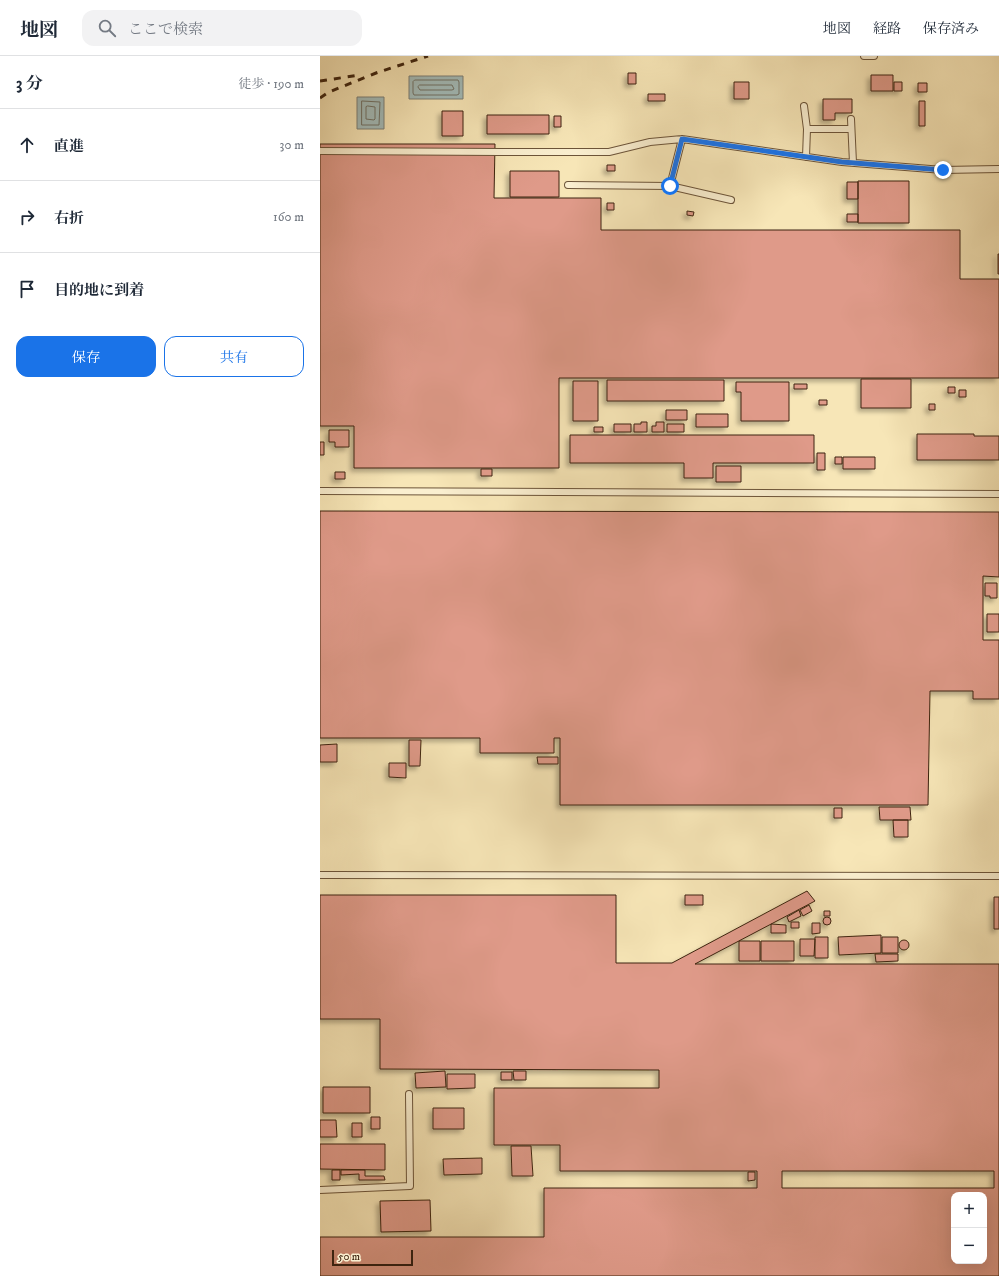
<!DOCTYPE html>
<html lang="ja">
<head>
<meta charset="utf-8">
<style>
	:root { --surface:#fff; --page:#f2f2f3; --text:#1f2937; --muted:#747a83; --line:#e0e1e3; --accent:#1a73e8 }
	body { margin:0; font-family:"IM FELL DW Pica","Noto Serif JP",serif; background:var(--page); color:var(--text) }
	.controls { position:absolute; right:12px; bottom:12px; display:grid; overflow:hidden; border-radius:8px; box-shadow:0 4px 16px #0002 }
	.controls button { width:36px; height:36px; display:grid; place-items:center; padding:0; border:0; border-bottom:1px solid var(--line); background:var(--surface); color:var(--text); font:20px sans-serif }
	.scale { position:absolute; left:12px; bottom:10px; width:81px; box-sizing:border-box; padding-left:4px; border:2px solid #3e240f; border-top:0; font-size:11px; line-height:14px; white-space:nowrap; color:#3e240f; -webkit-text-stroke:3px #faefd0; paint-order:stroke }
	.stop { position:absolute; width:12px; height:12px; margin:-9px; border:3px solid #1a73e8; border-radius:50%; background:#fff }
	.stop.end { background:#1a73e8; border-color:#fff; box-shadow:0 1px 4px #0008 }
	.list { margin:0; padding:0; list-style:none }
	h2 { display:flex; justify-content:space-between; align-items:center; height:52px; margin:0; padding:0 16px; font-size:17px }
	h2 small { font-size:13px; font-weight:400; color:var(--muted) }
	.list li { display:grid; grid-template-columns:26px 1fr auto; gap:12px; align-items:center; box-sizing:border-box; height:72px; padding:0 16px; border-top:1px solid var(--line) }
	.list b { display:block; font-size:15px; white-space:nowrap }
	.list em { font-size:13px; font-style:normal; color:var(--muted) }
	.actions { display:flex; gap:8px; padding:12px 16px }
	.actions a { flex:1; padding:9px 0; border:1px solid var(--accent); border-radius:12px; text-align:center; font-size:14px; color:var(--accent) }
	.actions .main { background:var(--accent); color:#fff }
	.icon { flex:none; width:22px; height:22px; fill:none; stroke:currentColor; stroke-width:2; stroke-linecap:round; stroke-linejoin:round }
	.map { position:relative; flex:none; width:679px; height:1220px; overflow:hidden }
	header { display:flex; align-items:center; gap:24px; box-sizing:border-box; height:56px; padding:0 20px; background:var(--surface); border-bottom:1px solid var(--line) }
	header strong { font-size:19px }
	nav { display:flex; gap:22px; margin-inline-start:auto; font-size:14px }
	.search { width:280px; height:36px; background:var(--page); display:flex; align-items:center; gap:10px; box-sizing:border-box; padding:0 14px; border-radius:12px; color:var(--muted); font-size:15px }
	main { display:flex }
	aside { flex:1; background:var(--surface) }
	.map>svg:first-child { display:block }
	.water { fill:#a3bcba; stroke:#7b7f76 }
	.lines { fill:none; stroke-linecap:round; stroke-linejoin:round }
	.shore { stroke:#707064; stroke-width:1 }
	.building { fill:#df9a89; stroke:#3e240f; fill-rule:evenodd; filter:url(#shadow) }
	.service-casing { stroke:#6c5439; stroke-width:8 }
	.service { stroke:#faefd0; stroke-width:6 }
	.rail { stroke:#3e240f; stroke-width:3; stroke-dasharray:7 7; stroke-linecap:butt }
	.route { stroke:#1a73e8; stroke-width:5 }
</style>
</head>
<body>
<header>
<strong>地図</strong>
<div class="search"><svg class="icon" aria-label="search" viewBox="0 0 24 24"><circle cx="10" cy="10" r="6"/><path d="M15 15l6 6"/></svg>ここで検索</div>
<nav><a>地図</a><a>経路</a><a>保存済み</a></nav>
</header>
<main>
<aside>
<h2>3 分<small>徒歩 · 190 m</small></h2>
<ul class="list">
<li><svg class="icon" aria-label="ahead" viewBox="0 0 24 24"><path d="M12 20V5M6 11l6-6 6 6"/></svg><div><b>直進</b></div><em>30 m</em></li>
<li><svg class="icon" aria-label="right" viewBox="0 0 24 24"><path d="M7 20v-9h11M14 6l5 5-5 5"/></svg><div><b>右折</b></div><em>160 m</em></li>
<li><svg class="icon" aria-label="arrive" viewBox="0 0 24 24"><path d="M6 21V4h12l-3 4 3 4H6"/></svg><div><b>目的地に到着</b></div></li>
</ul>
<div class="actions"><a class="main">保存</a><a>共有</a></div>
</aside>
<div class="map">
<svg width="679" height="1220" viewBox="0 0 679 1220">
	<defs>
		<filter id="shadow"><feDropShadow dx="-3.5" dy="3.5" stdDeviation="2" flood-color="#0004"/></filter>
	</defs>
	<rect width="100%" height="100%" fill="#f7e6b7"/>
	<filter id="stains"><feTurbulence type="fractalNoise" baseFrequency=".005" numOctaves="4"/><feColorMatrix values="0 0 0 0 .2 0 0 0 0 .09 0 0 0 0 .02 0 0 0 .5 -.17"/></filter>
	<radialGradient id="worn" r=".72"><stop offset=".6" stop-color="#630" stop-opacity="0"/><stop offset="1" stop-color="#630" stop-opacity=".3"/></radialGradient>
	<path class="water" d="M89 20H143V43H89Z
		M37 41H64V73H37Z"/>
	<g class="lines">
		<path class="shore" d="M95 24H138L139 26V38L137 39H94L93 37V26Z
			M100 29H132L134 33 132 34H100L98 31Z
			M42 45 60 46 59 69H42Z
			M48 50 55 51V63L54 64 46 63V51Z"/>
	</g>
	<path class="building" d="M308 17H316V28H308Z
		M551 19H573V35H551Z
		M414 26H429V43H414Z
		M574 26H582V35H574Z
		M598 27H607V36H598Z
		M328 38H345V45H328Z
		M503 43H532V57H515V64H503Z
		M599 45H605V70H599Z
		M122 55H143V80H122Z
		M167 59H229V78H167Z
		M234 60H241V71H234Z
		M0 88H175L174 142H281V174H640V223H679V322H239V412H34V370H0Z
		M287 109H295V115H287Z
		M190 115H239V141H190Z
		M538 125H589V167H538Z
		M527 126H538V143H527Z
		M287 147H294V154H287Z
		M367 155 374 156 373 160 367 159Z
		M527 158H538V166H527Z
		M678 198H679V218H678Z
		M541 323H591V352H541Z
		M287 324H404V345H287Z
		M253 325H278V365H253Z
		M416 326H469V365H421V336H416Z
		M474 328H487V333H474Z
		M628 331H635V337H628Z
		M639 334H646V341H639Z
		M499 344H507V349H499Z
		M609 348H615V354H609Z
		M346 354H367V364H346Z
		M376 358H408V371H376Z
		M321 366H327V376H314V368H321Z
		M336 366H344V376H332V370H336Z
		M294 368H311V376H294Z
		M347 368H364V376H347Z
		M274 371H283V376H274Z
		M9 374H29V391H15V386H9Z
		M597 378H654V380H679V404H597Z
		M250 379H494V407H393V422H364V407H250Z
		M0 386H4V399H0Z
		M497 397H505V414H497Z
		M515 401H522V408H515Z
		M523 401H555V413H523Z
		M396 410H421V426H396Z
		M161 413H172V420H161Z
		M15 416H25V423H15Z
		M0 455 679 456V521L663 520V584H679V643H653V635H610L608 749H240V682H234V697H160V682H0Z
		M665 527H677V542H670V540H665Z
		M667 558H679V576H667Z
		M89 684H101L100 710H89Z
		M17 688V706H0V689Z
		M217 701H238V708H218Z
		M69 707H86V722L69 721Z
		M559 751H590L591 764H560Z
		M514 752H522V762H514Z
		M573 764H588V781H574Z
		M487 835 495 845 375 908H679V1220H0V1181H224V1132H437V1115H240V1089H174V1032H339V1014L60 1013V963H0V839H296V907H352ZM462 1115H674V1132H462ZM634 1139H664V1205H634Z
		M365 839H383V849H365Z
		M674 841H679V873H674Z
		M489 849 492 855 483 860 480 854Z
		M479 854 481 860 469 866 467 861Z
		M504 855H510V860H504Z
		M503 865a4 4 0 1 1 8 0a4 4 0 1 1-8 0Z
		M471 866H479V872H471Z
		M492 867H500V877L492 878Z
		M451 868 466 869V877H451Z
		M561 879V897L519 899 518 881Z
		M495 881H508V902H495Z
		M562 881H578V897H562Z
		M480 883H495L494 900H480Z
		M579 889a5 5 0 1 1 10 0a5 5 0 1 1-10 0Z
		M419 885H440V905H419Z
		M441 885H474V905H441Z
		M555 898H578V905L556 906Z
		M125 1015 126 1031 96 1032 95 1017Z
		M193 1015H206V1024H194Z
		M181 1016H192V1024H181Z
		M127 1018H155V1032L127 1033Z
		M3 1031H50V1057H3Z
		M113 1052H144V1073H113Z
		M51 1061H60V1073H51Z
		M0 1064H16L17 1081H0Z
		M32 1067H42V1081H32Z
		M0 1088H65V1114L0 1113Z
		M191 1090H211L213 1120H192Z
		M162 1102V1118L124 1119 123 1103Z
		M12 1114H20V1124H12Z
		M21 1114H45V1120H64L65 1124H39V1118L21 1119Z
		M428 1116H435V1124L428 1125Z
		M110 1144 111 1175 61 1176 60 1145Z"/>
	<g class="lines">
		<defs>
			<path id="service" d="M544 0H554
				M484 50 487 73 486 101
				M531 63 533 107
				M487 73H531
				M0 95 181 96H289L330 86 362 83 522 106 623 114 679 113
				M248 129 350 130 411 144
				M350 130 362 83
				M0 435 679 438
				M0 819 679 820
				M0 1134 90 1130 89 1038"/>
		</defs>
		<use href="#service" class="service-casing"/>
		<use href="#service" class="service"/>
		<path class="rail" d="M0 25 40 19
			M0 42 9 36 56 17 108 0"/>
	</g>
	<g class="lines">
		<path class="route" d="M350 130 362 83 522 106 623 114"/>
	</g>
	<rect width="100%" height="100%" filter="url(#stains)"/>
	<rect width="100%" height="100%" fill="url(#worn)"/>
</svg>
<div class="controls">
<button>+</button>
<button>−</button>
</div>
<div class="scale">50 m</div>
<div class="stop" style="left:350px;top:130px"></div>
<div class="stop end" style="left:623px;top:114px"></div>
</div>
</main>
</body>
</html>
